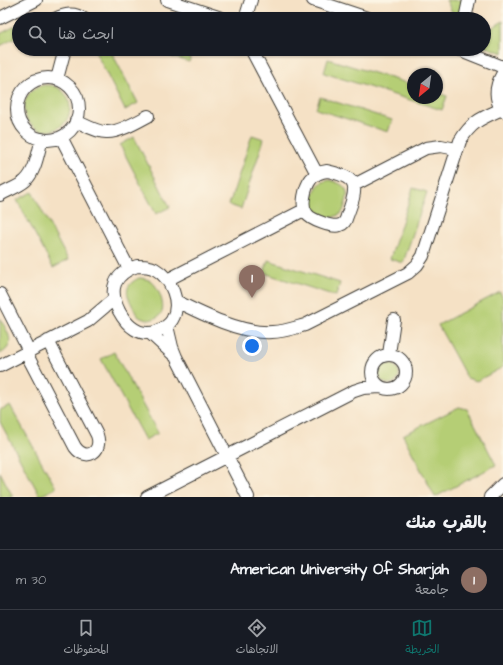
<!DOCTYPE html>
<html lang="ar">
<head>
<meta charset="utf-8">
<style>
	:root { --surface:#171b24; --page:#242831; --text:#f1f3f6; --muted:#9ea1a6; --line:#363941; --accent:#0f766e }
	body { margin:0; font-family:"Architects Daughter","Playpen Sans Arabic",sans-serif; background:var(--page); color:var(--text); direction:rtl }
	.compass { position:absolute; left:407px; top:68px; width:36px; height:36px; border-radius:50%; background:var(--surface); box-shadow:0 1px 3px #0004; rotate:209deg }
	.you { position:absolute; left:252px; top:346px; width:14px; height:14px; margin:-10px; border:3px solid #fff; border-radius:50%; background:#1a73e8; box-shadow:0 0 0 6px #1a73e833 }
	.badge { display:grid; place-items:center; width:26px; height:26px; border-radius:50%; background:var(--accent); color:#fff; font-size:13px; font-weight:700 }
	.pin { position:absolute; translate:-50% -33px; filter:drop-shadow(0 1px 2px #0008) }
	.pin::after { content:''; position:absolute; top:21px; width:14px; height:12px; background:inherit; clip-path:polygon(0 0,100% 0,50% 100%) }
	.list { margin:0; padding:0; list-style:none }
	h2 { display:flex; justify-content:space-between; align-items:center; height:52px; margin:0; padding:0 16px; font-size:17px }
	h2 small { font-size:13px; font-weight:400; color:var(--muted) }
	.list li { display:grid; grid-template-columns:26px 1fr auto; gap:12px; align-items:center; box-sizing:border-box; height:60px; padding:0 16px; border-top:1px solid var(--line) }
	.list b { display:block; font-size:15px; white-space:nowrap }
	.list p { margin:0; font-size:13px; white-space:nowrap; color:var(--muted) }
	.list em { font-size:13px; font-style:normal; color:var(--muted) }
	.icon { flex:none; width:22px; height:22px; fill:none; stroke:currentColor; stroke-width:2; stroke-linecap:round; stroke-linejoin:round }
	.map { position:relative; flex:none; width:503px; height:497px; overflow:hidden; direction:ltr }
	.search { position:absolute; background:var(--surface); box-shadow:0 1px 3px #0004; left:12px; right:12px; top:12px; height:44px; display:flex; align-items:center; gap:10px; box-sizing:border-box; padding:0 14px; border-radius:22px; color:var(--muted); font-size:15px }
	.sheet { height:112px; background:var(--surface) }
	nav { display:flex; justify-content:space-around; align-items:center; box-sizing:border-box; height:56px; border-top:1px solid var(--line); background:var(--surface); font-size:11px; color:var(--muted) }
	nav a { display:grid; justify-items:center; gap:2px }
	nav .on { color:var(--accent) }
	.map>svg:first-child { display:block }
	.green { fill:#b5ce74; stroke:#687548 }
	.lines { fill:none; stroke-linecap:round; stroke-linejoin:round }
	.minor-casing { stroke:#3d3a35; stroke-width:14 }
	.tertiary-casing { stroke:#3d3a35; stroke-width:16 }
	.minor { stroke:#fff; stroke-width:12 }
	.tertiary { stroke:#fff; stroke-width:14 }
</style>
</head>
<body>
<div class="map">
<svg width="503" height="497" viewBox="0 0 503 497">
	<rect width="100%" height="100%" fill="#fcf5e5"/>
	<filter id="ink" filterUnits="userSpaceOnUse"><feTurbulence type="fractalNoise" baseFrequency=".025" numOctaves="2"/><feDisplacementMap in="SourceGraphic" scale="8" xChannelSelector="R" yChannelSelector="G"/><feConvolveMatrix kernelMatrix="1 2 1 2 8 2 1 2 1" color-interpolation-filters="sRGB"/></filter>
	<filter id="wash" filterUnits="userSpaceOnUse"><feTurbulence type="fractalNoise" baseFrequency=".012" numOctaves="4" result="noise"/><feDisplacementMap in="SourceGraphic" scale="16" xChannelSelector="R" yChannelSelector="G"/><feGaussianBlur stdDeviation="0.9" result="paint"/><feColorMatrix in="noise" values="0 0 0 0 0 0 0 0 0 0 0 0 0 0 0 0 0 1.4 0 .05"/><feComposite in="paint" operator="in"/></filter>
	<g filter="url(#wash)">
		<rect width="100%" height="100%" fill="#f5e1c5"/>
		<path class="green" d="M446 0H463L460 17 452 12Z
			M503 21V53L486 47 484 45C484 30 492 28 503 21Z
			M19 24V36L0 46V34Z
			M94 49H110L138 103 125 110Z
			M147 49H180L192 53 189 62Z
			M328 59 413 85V98H437V93L447 96 442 110 324 73Z
			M24 108a23 23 0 1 1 46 0a23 23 0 1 1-46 0Z
			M320 97 392 120 388 132 316 109Z
			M252 135 264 139 241 209 229 205Z
			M134 137 170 207 156 214 120 145Z
			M330 180C343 184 350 188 346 202 344 207 344 211 341 214L331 218C326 216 320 215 316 212 309 205 313 189 321 183 324 181 327 181 330 180Z
			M413 188 427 192 403 263 390 259Z
			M32 192 68 260 53 268 17 200Z
			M268 260 340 283 336 296 264 273Z
			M139 278C143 278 147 279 151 281 158 286 165 304 162 312 157 321 145 322 138 316 135 313 134 308 132 305 125 292 125 285 139 278Z
			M500 292 503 298V367L477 381 467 378 438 325Z
			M0 318C7 332 18 344 0 354Z
			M114 352 158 433 145 440 101 359Z
			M379 374a10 10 0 1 1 20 0a10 10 0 1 1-20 0Z
			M10 405 56 488 40 496 0 422V410Z
			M459 407 467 409 496 465 435 497 403 435Z
			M0 472 13 497H0Z"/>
	</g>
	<g filter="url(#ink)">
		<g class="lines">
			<defs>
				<path id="minor" d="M167 0 224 19
					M313 0 370 19
					M0 18 36 0
					M55 19C65 14 74 12 84 19
					M245 19 251 0
					M465 19 469 0
					M251 49 317 174
					M458 49 503 67
					M17 109a31 31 0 1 1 62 0a31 31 0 1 1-62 0Z
					M57 79 65 49
					M76 121C85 125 96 132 106 132 118 133 137 122 148 116
					M61 137 129 269
					M327 171C360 178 358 187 347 216 346 220 344 224 340 225 333 228 311 220 307 214 300 206 305 187 311 179 315 174 320 172 327 171Z
					M354 185 426 148 441 146 456 149
					M0 195C8 190 18 187 25 181 36 171 38 152 42 139
					M137 266C144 266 150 266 155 269 171 278 182 303 172 320 169 325 164 328 158 331 140 338 127 326 119 311 108 289 114 274 137 266Z
					M167 280 304 210
					M0 294 29 351
					M176 301C202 314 242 334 272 332 283 332 294 328 305 325L408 273 417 265 423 256 460 141C472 121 482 118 502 109
					M167 326 172 347 176 357 248 497
					M150 333 174 355
					M26 353 75 447C86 462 103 452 97 435L48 341
					M389 354 394 320
					M372 372a17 17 0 1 1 34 0a17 17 0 1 1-34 0Z
					M0 366 88 321 114 299
					M147 497 354 391 363 388 381 387
					M490 497 503 484"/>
				<path id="tertiary" d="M503 75C496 87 496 99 503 110"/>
			</defs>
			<use href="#minor" class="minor-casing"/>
			<use href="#tertiary" class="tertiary-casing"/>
			<use href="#minor" class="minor"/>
			<use href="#tertiary" class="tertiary"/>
		</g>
	</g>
</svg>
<svg class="compass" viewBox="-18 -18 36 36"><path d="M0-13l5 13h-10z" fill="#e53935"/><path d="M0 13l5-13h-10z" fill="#9ea1a6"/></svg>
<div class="you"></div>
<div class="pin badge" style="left:252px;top:298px;background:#8d6e63">1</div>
<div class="search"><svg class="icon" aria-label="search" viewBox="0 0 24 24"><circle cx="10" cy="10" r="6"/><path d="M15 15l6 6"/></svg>ابحث هنا</div>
</div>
<section class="sheet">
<h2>بالقرب منك<small></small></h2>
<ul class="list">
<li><span class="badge" style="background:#8d6e63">1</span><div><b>American University Of Sharjah</b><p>جامعة</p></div><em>30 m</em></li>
</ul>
</section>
<nav>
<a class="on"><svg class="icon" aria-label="map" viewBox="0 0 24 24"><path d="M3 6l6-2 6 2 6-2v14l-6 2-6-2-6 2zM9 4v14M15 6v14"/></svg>الخريطة</a>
<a><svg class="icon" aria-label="directions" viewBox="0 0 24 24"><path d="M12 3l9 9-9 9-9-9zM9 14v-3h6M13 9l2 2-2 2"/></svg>الاتجاهات</a>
<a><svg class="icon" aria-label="saved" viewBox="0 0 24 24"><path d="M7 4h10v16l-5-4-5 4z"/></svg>المحفوظات</a>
</nav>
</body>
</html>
